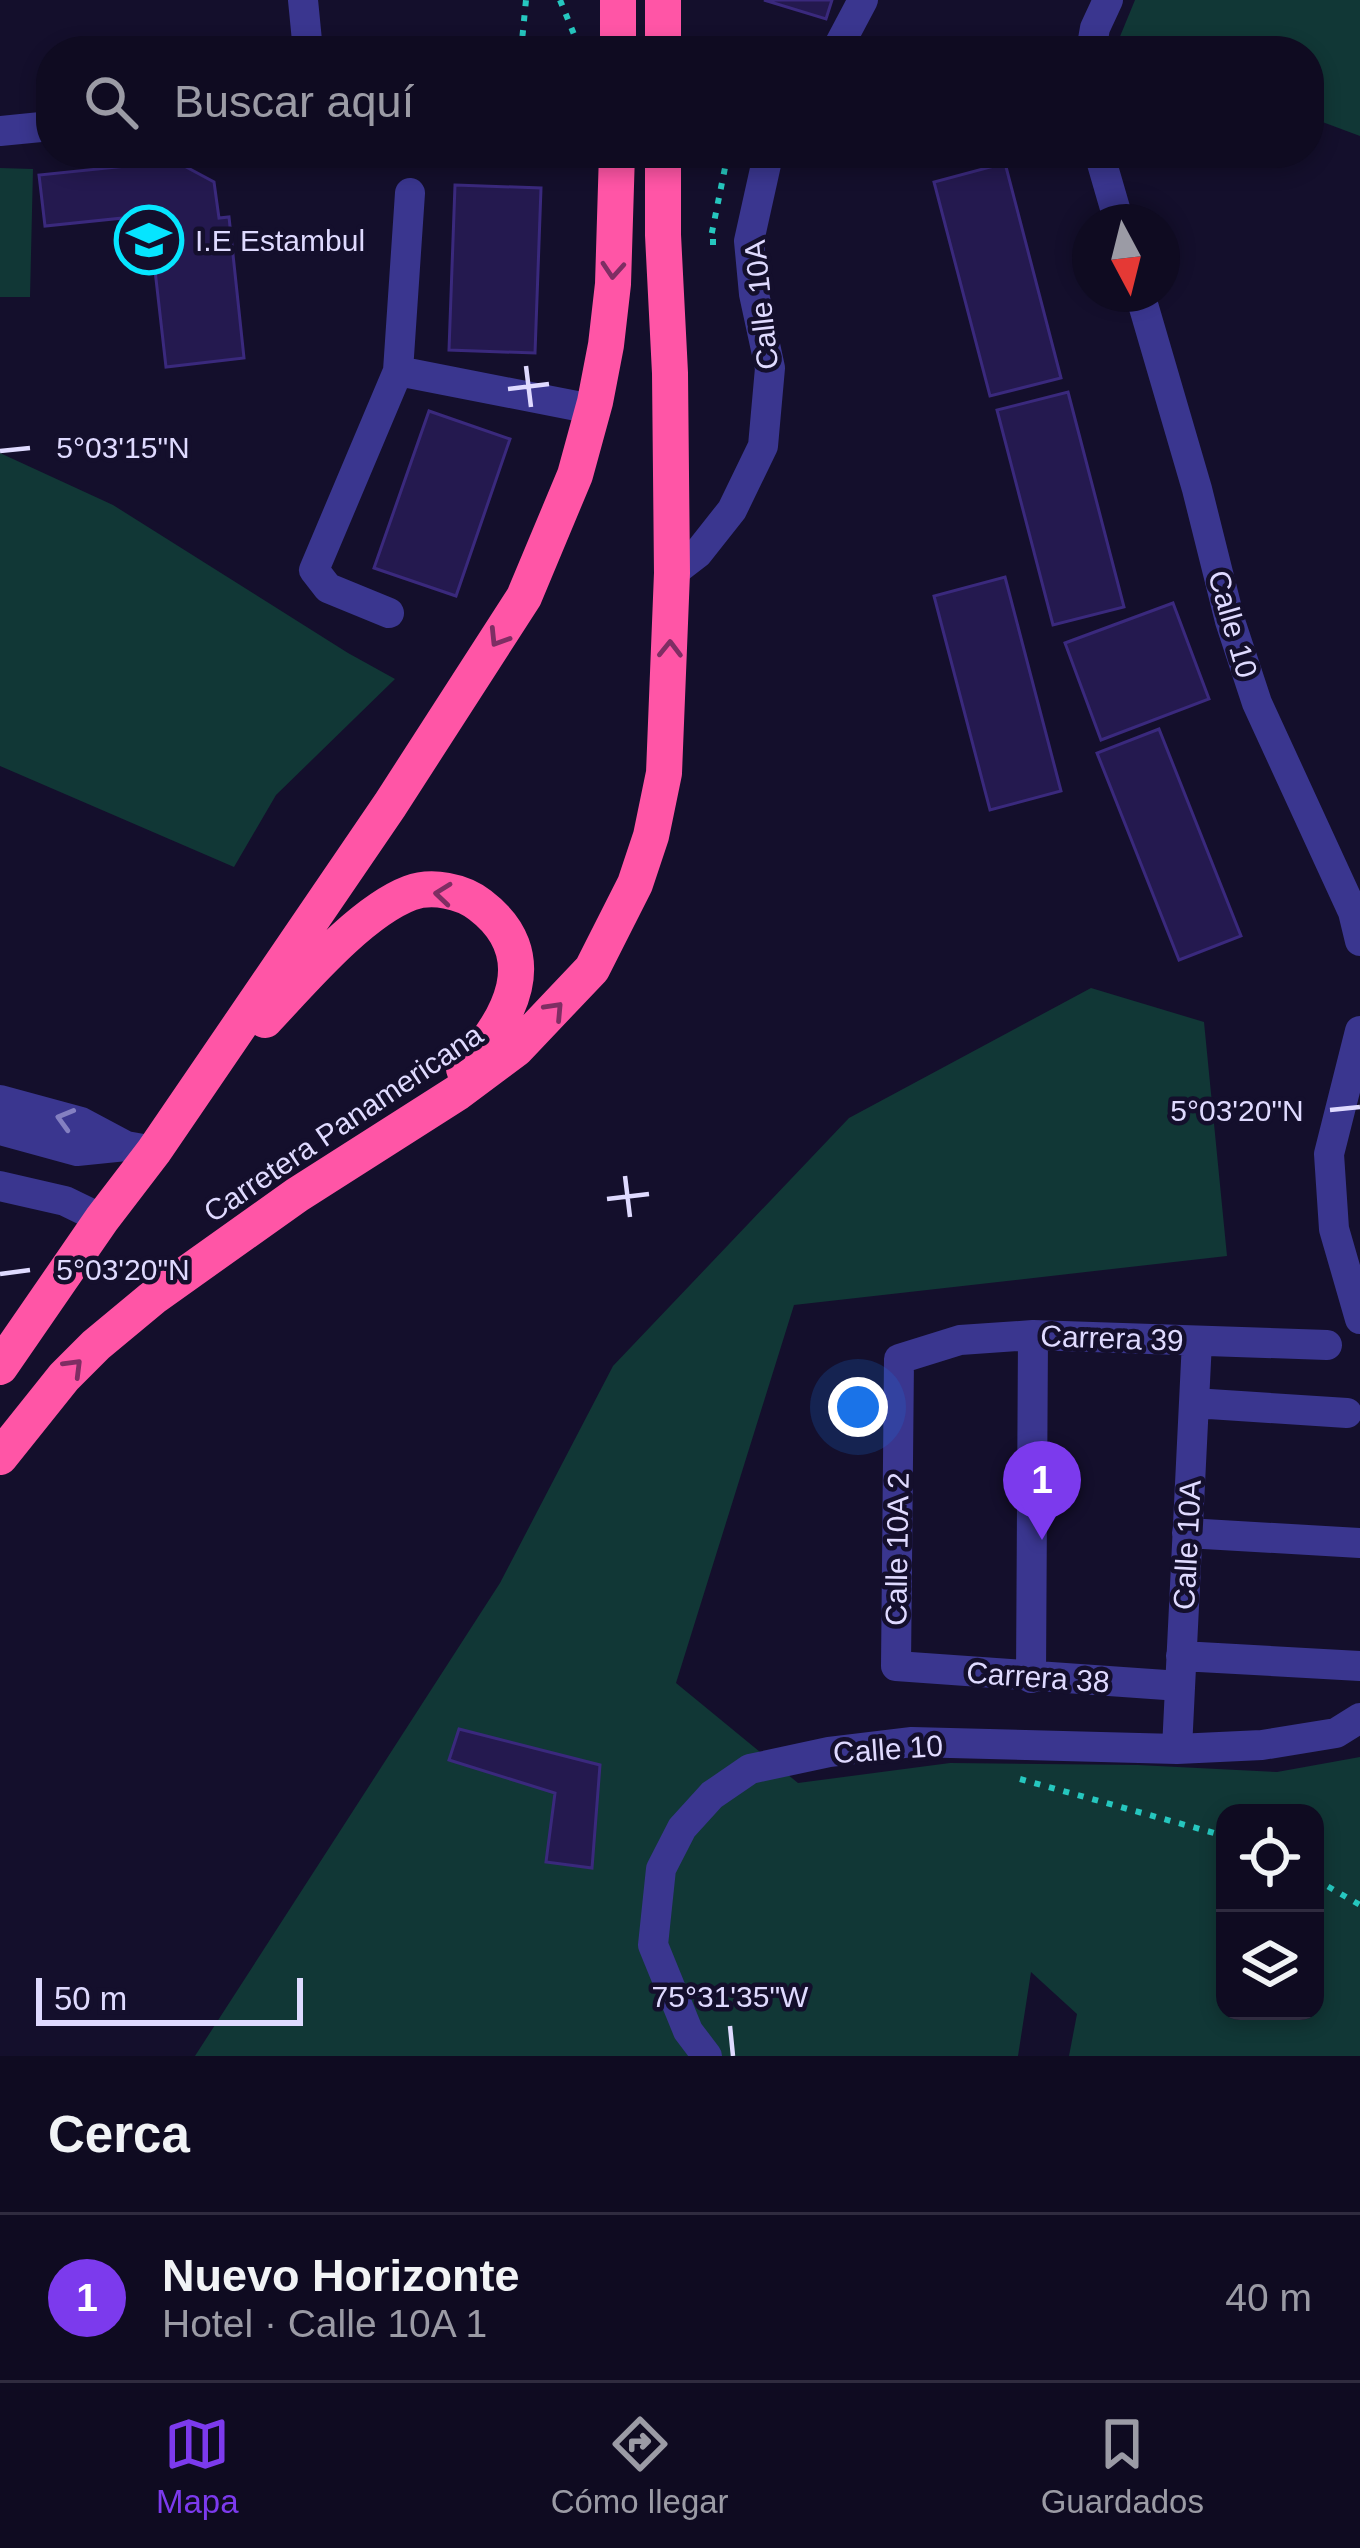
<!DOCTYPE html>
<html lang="es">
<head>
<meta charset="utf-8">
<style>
	:root { --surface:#0f0b21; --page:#18142a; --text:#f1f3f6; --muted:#9b9ba5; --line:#2f2b3f; --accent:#7c3aed }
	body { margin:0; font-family:Arial,sans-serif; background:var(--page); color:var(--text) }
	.controls { position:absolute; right:36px; bottom:36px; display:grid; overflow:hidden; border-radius:24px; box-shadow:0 6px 18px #0003 }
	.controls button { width:108px; height:108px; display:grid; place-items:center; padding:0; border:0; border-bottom:3px solid var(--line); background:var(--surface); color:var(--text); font:60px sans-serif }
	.compass { position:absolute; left:1072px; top:204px; width:108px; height:108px; border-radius:50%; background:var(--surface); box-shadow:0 6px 18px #0003; rotate:173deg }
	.scale { position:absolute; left:36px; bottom:30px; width:267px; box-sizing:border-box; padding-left:12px; border:6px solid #dfdaff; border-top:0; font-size:33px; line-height:42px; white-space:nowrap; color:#dfdaff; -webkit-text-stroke:9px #140f2c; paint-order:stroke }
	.you { position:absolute; left:858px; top:1407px; width:42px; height:42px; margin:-30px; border:9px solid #fff; border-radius:50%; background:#1a73e8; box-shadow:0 0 0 18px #1a73e833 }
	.badge { display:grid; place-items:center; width:78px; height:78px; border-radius:50%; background:var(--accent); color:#fff; font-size:39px; font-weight:700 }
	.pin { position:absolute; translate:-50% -99px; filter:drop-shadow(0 3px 6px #0008) }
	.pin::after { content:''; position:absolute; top:63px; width:42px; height:36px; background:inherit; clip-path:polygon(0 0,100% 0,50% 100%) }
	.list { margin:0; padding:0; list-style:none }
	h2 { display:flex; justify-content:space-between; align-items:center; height:156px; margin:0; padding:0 48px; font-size:51px }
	h2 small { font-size:39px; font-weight:400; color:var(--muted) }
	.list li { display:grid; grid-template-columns:78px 1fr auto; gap:36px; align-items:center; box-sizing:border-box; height:168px; padding:0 48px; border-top:3px solid var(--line) }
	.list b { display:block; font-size:45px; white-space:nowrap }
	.list p { margin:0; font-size:39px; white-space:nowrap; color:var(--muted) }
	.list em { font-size:39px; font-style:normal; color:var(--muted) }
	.icon { flex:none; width:66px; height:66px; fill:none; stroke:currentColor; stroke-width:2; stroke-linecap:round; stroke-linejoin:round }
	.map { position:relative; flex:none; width:1360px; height:2056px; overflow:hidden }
	.search { position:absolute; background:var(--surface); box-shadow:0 6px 18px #0003; left:36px; right:36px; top:36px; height:132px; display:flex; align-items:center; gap:30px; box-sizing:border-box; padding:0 42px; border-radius:48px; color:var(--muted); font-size:45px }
	.sheet { height:324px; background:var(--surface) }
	nav { display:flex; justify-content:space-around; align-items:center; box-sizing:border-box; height:168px; border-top:3px solid var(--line); background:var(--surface); font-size:33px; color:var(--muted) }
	nav a { display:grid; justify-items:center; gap:6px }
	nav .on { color:var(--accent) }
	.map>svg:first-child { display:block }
	.green { fill:#113736; fill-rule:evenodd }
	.building { fill:#24194f; stroke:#3a297d; stroke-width:3 }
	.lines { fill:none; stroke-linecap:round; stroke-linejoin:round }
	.path { stroke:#26c7bf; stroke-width:6; stroke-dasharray:6 9; stroke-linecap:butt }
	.minor { stroke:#3a368f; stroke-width:30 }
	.highway { stroke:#ff55a6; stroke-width:36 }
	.oneway { stroke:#7e2e63 }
	.oneway2 { stroke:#8480c1 }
	.ticks { fill:none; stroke:#dfdaff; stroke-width:4.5 }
	.labels { text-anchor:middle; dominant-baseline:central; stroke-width:9; stroke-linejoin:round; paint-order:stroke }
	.poi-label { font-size:30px; fill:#dfdaff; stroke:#140f2c; text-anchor:start }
	.street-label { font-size:30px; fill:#dfdaff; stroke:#140f2c }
	.ticks-label { font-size:30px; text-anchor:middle; fill:#dfdaff; stroke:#140f2c; stroke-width:9; stroke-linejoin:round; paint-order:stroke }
</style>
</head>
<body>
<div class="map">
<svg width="1360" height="2056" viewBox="0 0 1360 2056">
	<rect width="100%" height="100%" fill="#140f2c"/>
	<path class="green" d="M1135 0H1360V136L1309 117V51H1114Z
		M0 168 33 169 30 297H0Z
		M0 453 113 505 348 653 395 679 276 795 234 867 0 766Z
		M1091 988 1204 1022 1227 1256 794 1305 676 1683 798 1783 950 1763 1138 1765 1277 1772 1360 1757V2056H1069L1077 2014 1031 1972 1018 2056H195L500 1583 613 1366 849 1118ZM1225 1813H1315V2011H1225Z"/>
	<path class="building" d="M764 0H832L826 19Z
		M175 161 214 182 219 218 229 217 244 358 166 367 150 226 135 228 133 217 45 226 39 175Z
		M1005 163 1061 378 990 396 934 182Z
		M455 185 541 188 535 353 449 350Z
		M1068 392 1124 607 1053 625 997 410Z
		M429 411 510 439 456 596 374 568Z
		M1005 577 1061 791 990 810 934 596Z
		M1173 603 1209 699 1101 740 1065 643Z
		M1159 729 1241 936 1179 960 1097 753Z
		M459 1729 600 1765 592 1868 546 1862 555 1793 449 1760Z"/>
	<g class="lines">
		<path class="path" d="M560 0 578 44V51
			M521 51 526 0
			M716 242H710L728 153
			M1020 1779 1225 1836
			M1315 1879 1360 1905"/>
		<path class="minor" d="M303 0 308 51
			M836 51 863 0
			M1091 51 1095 28 1108 0
			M0 131 51 126
			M1099 153 1119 222
			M410 193 398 371 592 409
			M1140 294 1197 489 1230 621 1257 703 1353 912 1360 941
			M672 573 698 553 732 510 763 446 770 368 754 294 749 241 767 160 772 153
			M389 613 328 588 314 570 398 371
			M1360 1031 1329 1154 1334 1229 1360 1319
			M0 1100 81 1122 126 1146
			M0 1130 77 1151 126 1146 154 1151
			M0 1186 65 1201 102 1219
			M1194 1403 1347 1413
			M1187 1533 1360 1543
			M1181 1656 1360 1666
			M1031 1678 1033 1335
			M1180 1686 896 1666 899 1359 960 1340 1033 1335 1327 1345
			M1177 1749 1197 1341
			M707 2056 688 2031 653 1945 661 1869 682 1828 712 1795 750 1769 829 1752 912 1742 1177 1749 1262 1745 1336 1733 1360 1718"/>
		<path class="highway" d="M618 0V51
			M663 0V51
			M265 1020C302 981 360 912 410 893 432 885 462 891 480 905 546 955 510 1020 464 1069
			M0 1367 102 1219 154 1151 390 805 524 597 575 475 595 402 606 345 613 284 617 153
			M0 1457 64 1377 96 1345 155 1296 297 1195 457 1093 516 1049 592 969 635 884 651 836 664 773 672 573 670 373 663 235V153"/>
	</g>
	<defs><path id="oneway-chevron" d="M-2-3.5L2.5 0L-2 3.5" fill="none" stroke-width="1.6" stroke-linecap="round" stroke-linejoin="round" transform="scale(3)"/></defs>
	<g class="oneway">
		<use href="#oneway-chevron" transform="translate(613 270) rotate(94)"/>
		<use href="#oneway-chevron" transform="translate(498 638) rotate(122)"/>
		<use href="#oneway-chevron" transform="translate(670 649) rotate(-89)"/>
		<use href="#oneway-chevron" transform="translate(443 894) rotate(-174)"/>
		<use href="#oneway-chevron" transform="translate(555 1010) rotate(-47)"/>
		<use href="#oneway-chevron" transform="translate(74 1367) rotate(-45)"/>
	</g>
	<use class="oneway2" href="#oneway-chevron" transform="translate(65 1119) rotate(-164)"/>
	<path class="ticks" d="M526 366 531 407M508 389 549 384M0 451 30 448M1330 1110 1360 1107M625 1176 630 1217M607 1199 649 1194M0 1274 30 1270M730 2026 733 2056"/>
	<defs>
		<symbol id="school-ring" viewBox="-11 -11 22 22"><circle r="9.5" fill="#140f2c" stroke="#06e5ff" stroke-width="1.5"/><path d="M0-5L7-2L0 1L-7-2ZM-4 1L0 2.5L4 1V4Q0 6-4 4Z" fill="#06e5ff"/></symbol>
	</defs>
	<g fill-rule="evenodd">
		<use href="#school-ring" x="111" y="202" width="76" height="76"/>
	</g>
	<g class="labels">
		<g class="poi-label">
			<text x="195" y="240">I.E Estambul</text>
		</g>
		<g class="street-label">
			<text transform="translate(761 305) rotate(-96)">Calle 10A</text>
			<text transform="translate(1233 624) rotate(74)">Calle 10</text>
			<text transform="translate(343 1123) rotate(-34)">Carretera Panamericana</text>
			<text transform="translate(1112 1338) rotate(2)">Carrera 39</text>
			<text transform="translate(1187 1545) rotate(-87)">Calle 10A</text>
			<text transform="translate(897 1549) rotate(-89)">Calle 10A 2</text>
			<text transform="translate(1038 1677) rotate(4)">Carrera 38</text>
			<text transform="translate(888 1749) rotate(-4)">Calle 10</text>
		</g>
	</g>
	<g class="ticks-label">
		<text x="123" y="458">5°03'15"N</text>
		<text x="1237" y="1121">5°03'20"N</text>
		<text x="123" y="1280">5°03'20"N</text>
		<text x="730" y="2007">75°31'35"W</text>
	</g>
</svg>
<div class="controls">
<button><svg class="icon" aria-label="locate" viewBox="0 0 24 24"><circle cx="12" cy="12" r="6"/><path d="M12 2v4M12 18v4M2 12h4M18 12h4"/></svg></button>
<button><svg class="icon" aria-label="layers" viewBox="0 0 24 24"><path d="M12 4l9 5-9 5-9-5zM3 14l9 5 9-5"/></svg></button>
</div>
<svg class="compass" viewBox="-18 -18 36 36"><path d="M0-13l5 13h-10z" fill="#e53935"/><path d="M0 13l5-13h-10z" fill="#9b9ba5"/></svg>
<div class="scale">50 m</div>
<div class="you"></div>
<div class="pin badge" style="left:1042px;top:1540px">1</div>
<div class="search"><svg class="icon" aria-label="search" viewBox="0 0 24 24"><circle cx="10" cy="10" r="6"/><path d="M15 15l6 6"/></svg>Buscar aquí</div>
</div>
<section class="sheet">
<h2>Cerca<small></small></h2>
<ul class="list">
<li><span class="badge">1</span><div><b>Nuevo Horizonte</b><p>Hotel · Calle 10A 1</p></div><em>40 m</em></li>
</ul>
</section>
<nav>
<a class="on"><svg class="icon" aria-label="map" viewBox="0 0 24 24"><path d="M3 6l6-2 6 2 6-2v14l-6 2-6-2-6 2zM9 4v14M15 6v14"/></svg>Mapa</a>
<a><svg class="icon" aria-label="directions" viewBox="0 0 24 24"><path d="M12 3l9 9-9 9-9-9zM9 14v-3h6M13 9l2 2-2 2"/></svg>Cómo llegar</a>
<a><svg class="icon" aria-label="saved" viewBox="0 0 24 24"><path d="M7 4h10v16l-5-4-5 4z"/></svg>Guardados</a>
</nav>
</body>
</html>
